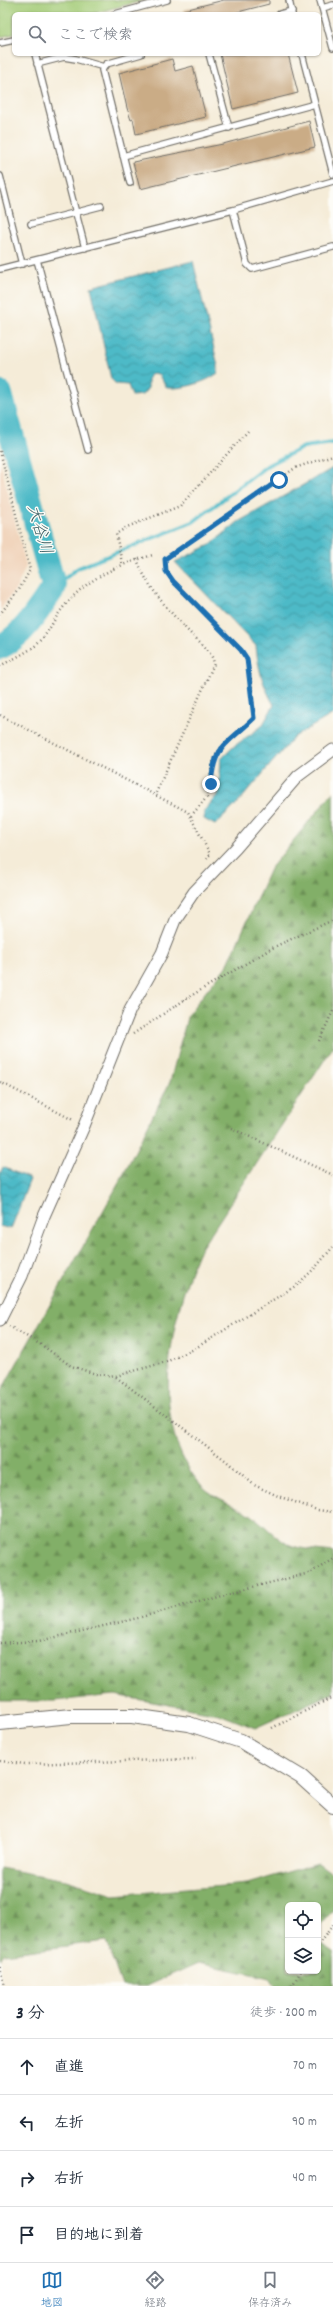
<!DOCTYPE html>
<html lang="ja">
<head>
<meta charset="utf-8">
<style>
	:root { --surface:#fff; --page:#f6f6f7; --text:#1f2937; --muted:#747a83; --line:#e0e1e3; --accent:#1f6fb2 }
	body { margin:0; font-family:Dekko,"Klee One",sans-serif; background:var(--page); color:var(--text) }
	.controls { position:absolute; right:12px; bottom:12px; display:grid; overflow:hidden; border-radius:6px; box-shadow:0 1px 3px #0004 }
	.controls button { width:36px; height:36px; display:grid; place-items:center; padding:0; border:0; border-bottom:1px solid var(--line); background:var(--surface); color:var(--text); font:20px sans-serif }
	.stop { position:absolute; width:12px; height:12px; margin:-9px; border:3px solid #1f6fb2; border-radius:50%; background:#fff }
	.stop.end { background:#1f6fb2; border-color:#fff; box-shadow:0 1px 4px #0008 }
	.list { margin:0; padding:0; list-style:none }
	h2 { display:flex; justify-content:space-between; align-items:center; height:52px; margin:0; padding:0 16px; font-size:17px }
	h2 small { font-size:13px; font-weight:400; color:var(--muted) }
	.list li { display:grid; grid-template-columns:26px 1fr auto; gap:12px; align-items:center; box-sizing:border-box; height:56px; padding:0 16px; border-top:1px solid var(--line) }
	.list b { display:block; font-size:15px; white-space:nowrap }
	.list em { font-size:13px; font-style:normal; color:var(--muted) }
	.icon { flex:none; width:22px; height:22px; fill:none; stroke:currentColor; stroke-width:2; stroke-linecap:round; stroke-linejoin:round }
	.map { position:relative; flex:none; width:333px; height:1986px; overflow:hidden }
	.search { position:absolute; background:var(--surface); box-shadow:0 1px 3px #0004; left:12px; right:12px; top:12px; height:44px; display:flex; align-items:center; gap:10px; box-sizing:border-box; padding:0 14px; border-radius:6px; color:var(--muted); font-size:15px }
	.sheet { height:276px; background:var(--surface) }
	nav { display:flex; justify-content:space-around; align-items:center; box-sizing:border-box; height:56px; border-top:1px solid var(--line); background:var(--surface); font-size:11px; color:var(--muted) }
	nav a { display:grid; justify-items:center; gap:2px }
	nav .on { color:var(--accent) }
	.map>svg:first-child { display:block }
	.built { fill:#f1d5bd }
	.green { fill:#a3cb76; stroke:#677b50 }
	.forest { fill:url(#forest-firs); stroke:#566d49 }
	.water { fill:url(#water-waves); stroke:#3c7279 }
	.lines { fill:none; stroke-linecap:round; stroke-linejoin:round }
	.stream { stroke:#4dbac7; stroke-width:4 }
	.river { stroke:#4dbac7; stroke-width:25 }
	.building { fill:#caac86 }
	.service-casing { stroke:#726f68; stroke-width:8 }
	.minor-casing { stroke:#726f68; stroke-width:13 }
	.tertiary-casing { stroke:#726f68; stroke-width:16 }
	.path { stroke:#726f68; stroke-width:2.5; stroke-dasharray:1 3; stroke-linecap:butt }
	.service { stroke:#fff; stroke-width:5.5 }
	.minor { stroke:#fff; stroke-width:11 }
	.tertiary { stroke:#fff; stroke-width:14 }
	.route { stroke:#1f6fb2; stroke-width:5 }
	.labels { text-anchor:middle; dominant-baseline:central; stroke-width:3; stroke-linejoin:round; paint-order:stroke }
	.water-label { font-size:17px; font-style:italic; fill:#375d62; stroke:#fdfcf7 }
</style>
</head>
<body>
<div class="map">
<svg width="333" height="1986" viewBox="0 0 333 1986">
	<defs>
		<pattern id="forest-firs" width="22" height="20" patternUnits="userSpaceOnUse"><rect width="22" height="20" fill="#82af67"/><path d="M5 1l3.5 6h-7zM16 11l3.5 6h-7z" fill="#6b8f55"/></pattern>
		<pattern id="water-waves" width="16" height="10" patternUnits="userSpaceOnUse"><rect width="16" height="10" fill="#4dbac7"/><path d="M0 5q4-4 8 0t8 0" fill="none" stroke="#4097a2"/></pattern>
	</defs>
	<rect width="100%" height="100%" fill="#fdfcf7"/>
	<filter id="ink" filterUnits="userSpaceOnUse"><feTurbulence type="fractalNoise" baseFrequency=".025" numOctaves="2"/><feDisplacementMap in="SourceGraphic" scale="8" xChannelSelector="R" yChannelSelector="G"/><feConvolveMatrix kernelMatrix="1 2 1 2 8 2 1 2 1" color-interpolation-filters="sRGB"/></filter>
	<filter id="wash" filterUnits="userSpaceOnUse"><feTurbulence type="fractalNoise" baseFrequency=".012" numOctaves="4" result="noise"/><feDisplacementMap in="SourceGraphic" scale="16" xChannelSelector="R" yChannelSelector="G"/><feGaussianBlur stdDeviation="0.9" result="paint"/><feColorMatrix in="noise" values="0 0 0 0 0 0 0 0 0 0 0 0 0 0 0 0 0 1.4 0 .05"/><feComposite in="paint" operator="in"/></filter>
	<g filter="url(#wash)">
		<rect width="100%" height="100%" fill="#f5ecd8"/>
		<path class="built" d="M0 461 26 566 17 587 0 610Z"/>
		<path class="green" d="M0 0H145L91 14H14V34L0 37Z"/>
		<path class="forest" d="M333 792V1047L198 1253C170 1321 146 1427 203 1487 213 1497 237 1506 250 1514 263 1523 274 1537 288 1544 300 1550 320 1550 333 1552V1693L255 1728 219 1714 114 1695 54 1701H0V1393L120 1181 170 1082 188 1014 228 964 270 869Z
			M318 1863 333 1874V1910L318 1928V1905H288V1971H318V1942L333 1952V1986H276L270 1978 198 1963 146 1986H122L106 1941 4 1954 0 1959V1868L66 1880 114 1895 247 1884Z"/>
		<path class="water" d="M193 261 218 366V373C205 383 183 389 167 388L158 374 153 373 148 378V388L142 395 132 396 128 385 116 384 111 379 91 287Z
			M333 468V714L294 737 236 805 215 825 204 819V811L219 793 221 759 233 747 262 726 274 705C263 686 258 668 256 646L175 562 210 545 238 522Z
			M3 1167 30 1179 11 1229 0 1226V1174Z"/>
		<g class="lines">
			<path class="stream" d="M54 587 78 568 193 522 268 465 304 447 333 443"/>
			<path class="river" d="M0 393 54 587C38 610 25 634 0 647"/>
		</g>
		<g id="blocks">
			<path class="building" d="M224 0H269V4L230 14H185L184 10Z
				M220 54H288L298 93 233 109Z
				M172 59 175 71 193 66 206 117 136 134 133 119 131 120 127 108 119 73Z
				M309 121 315 147 140 189 133 162 223 144Z"/>
		</g>
	</g>
	<g filter="url(#ink)">
		<use href="#blocks" fill-opacity="0" stroke="#726f68" stroke-width="1"/>
		<g class="lines">
			<defs>
				<path id="service" d="M289 0 292 14
					M320 0 333 48
					M322 8 333 5
					M115 14 167 0
					M280 14 292 11
					M0 43 14 40
					M35 54 85 248
					M209 54 229 128
					M302 54 333 174
					M37 64 64 57 76 59 104 67
					M123 156 315 104
					M0 176 22 264
					M130 183 102 70 106 64 141 54
					M233 210 247 264 252 269 333 247
					M31 224 101 206
					M37 260 88 450
					M0 269 233 210 333 181"/>
				<path id="minor" d="M0 1320 22 1276 44 1216 84 1126 130 1010 162 953 175 920 194 892 236 848 298 776 333 750"/>
				<path id="tertiary" d="M0 1723 71 1716H132L189 1724 241 1741 301 1777 333 1806"/>
			</defs>
			<use href="#service" class="service-casing"/>
			<use href="#minor" class="minor-casing"/>
			<use href="#tertiary" class="tertiary-casing"/>
			<path class="path" d="M0 451 30 570 19 590 0 614
				M137 559C147 588 171 613 192 635 201 643 212 651 214 664L155 795
				M122 563 116 534 127 527 180 506 248 431
				M0 666C11 660 24 654 35 646 47 637 53 620 62 609 85 579 117 565 153 555
				M0 715 188 812 210 854 207 859
				M191 816 207 797 212 765 216 755 222 747 254 718C252 696 253 668 241 650L173 581 166 571 165 559 295 468 333 455
				M133 1034 189 997 274 947 333 920
				M319 1041 333 1011
				M0 1082 73 1120
				M231 1128 333 1175
				M9 1326 43 1346 71 1366 96 1374 116 1376 166 1362 194 1349 297 1285 315 1268 333 1247
				M116 1377 225 1460 254 1485 278 1496 317 1510 333 1512
				M0 1643 39 1641 138 1618 224 1594 310 1573 333 1558
				M272 1728 333 1697
				M0 1761 25 1764 196 1759
				M318 1945 333 1925
				M0 1967 4 1986
				M292 1986 301 1971"/>
			<use href="#service" class="service"/>
			<use href="#minor" class="minor"/>
			<use href="#tertiary" class="tertiary"/>
		</g>
	</g>
	<g class="lines" filter="url(#ink)">
		<path class="route" d="M211 784C214 744 228 744 254 718L247 659 241 650 173 581 166 571 165 559 279 480"/>
	</g>
	<g class="labels">
		<g class="water-label">
			<text transform="translate(38 530) rotate(74)">大谷川</text>
		</g>
	</g>
</svg>
<div class="controls">
<button><svg class="icon" aria-label="locate" viewBox="0 0 24 24"><circle cx="12" cy="12" r="6"/><path d="M12 2v4M12 18v4M2 12h4M18 12h4"/></svg></button>
<button><svg class="icon" aria-label="layers" viewBox="0 0 24 24"><path d="M12 4l9 5-9 5-9-5zM3 14l9 5 9-5"/></svg></button>
</div>
<div class="stop" style="left:279px;top:480px"></div>
<div class="stop end" style="left:211px;top:784px"></div>
<div class="search"><svg class="icon" aria-label="search" viewBox="0 0 24 24"><circle cx="10" cy="10" r="6"/><path d="M15 15l6 6"/></svg>ここで検索</div>
</div>
<section class="sheet">
<h2>3 分<small>徒歩 · 200 m</small></h2>
<ul class="list">
<li><svg class="icon" aria-label="ahead" viewBox="0 0 24 24"><path d="M12 20V5M6 11l6-6 6 6"/></svg><div><b>直進</b></div><em>70 m</em></li>
<li><svg class="icon" aria-label="left" viewBox="0 0 24 24"><path d="M17 20v-9H6M10 6l-5 5 5 5"/></svg><div><b>左折</b></div><em>90 m</em></li>
<li><svg class="icon" aria-label="right" viewBox="0 0 24 24"><path d="M7 20v-9h11M14 6l5 5-5 5"/></svg><div><b>右折</b></div><em>40 m</em></li>
<li><svg class="icon" aria-label="arrive" viewBox="0 0 24 24"><path d="M6 21V4h12l-3 4 3 4H6"/></svg><div><b>目的地に到着</b></div></li>
</ul>
</section>
<nav>
<a class="on"><svg class="icon" aria-label="map" viewBox="0 0 24 24"><path d="M3 6l6-2 6 2 6-2v14l-6 2-6-2-6 2zM9 4v14M15 6v14"/></svg>地図</a>
<a><svg class="icon" aria-label="directions" viewBox="0 0 24 24"><path d="M12 3l9 9-9 9-9-9zM9 14v-3h6M13 9l2 2-2 2"/></svg>経路</a>
<a><svg class="icon" aria-label="saved" viewBox="0 0 24 24"><path d="M7 4h10v16l-5-4-5 4z"/></svg>保存済み</a>
</nav>
</body>
</html>
